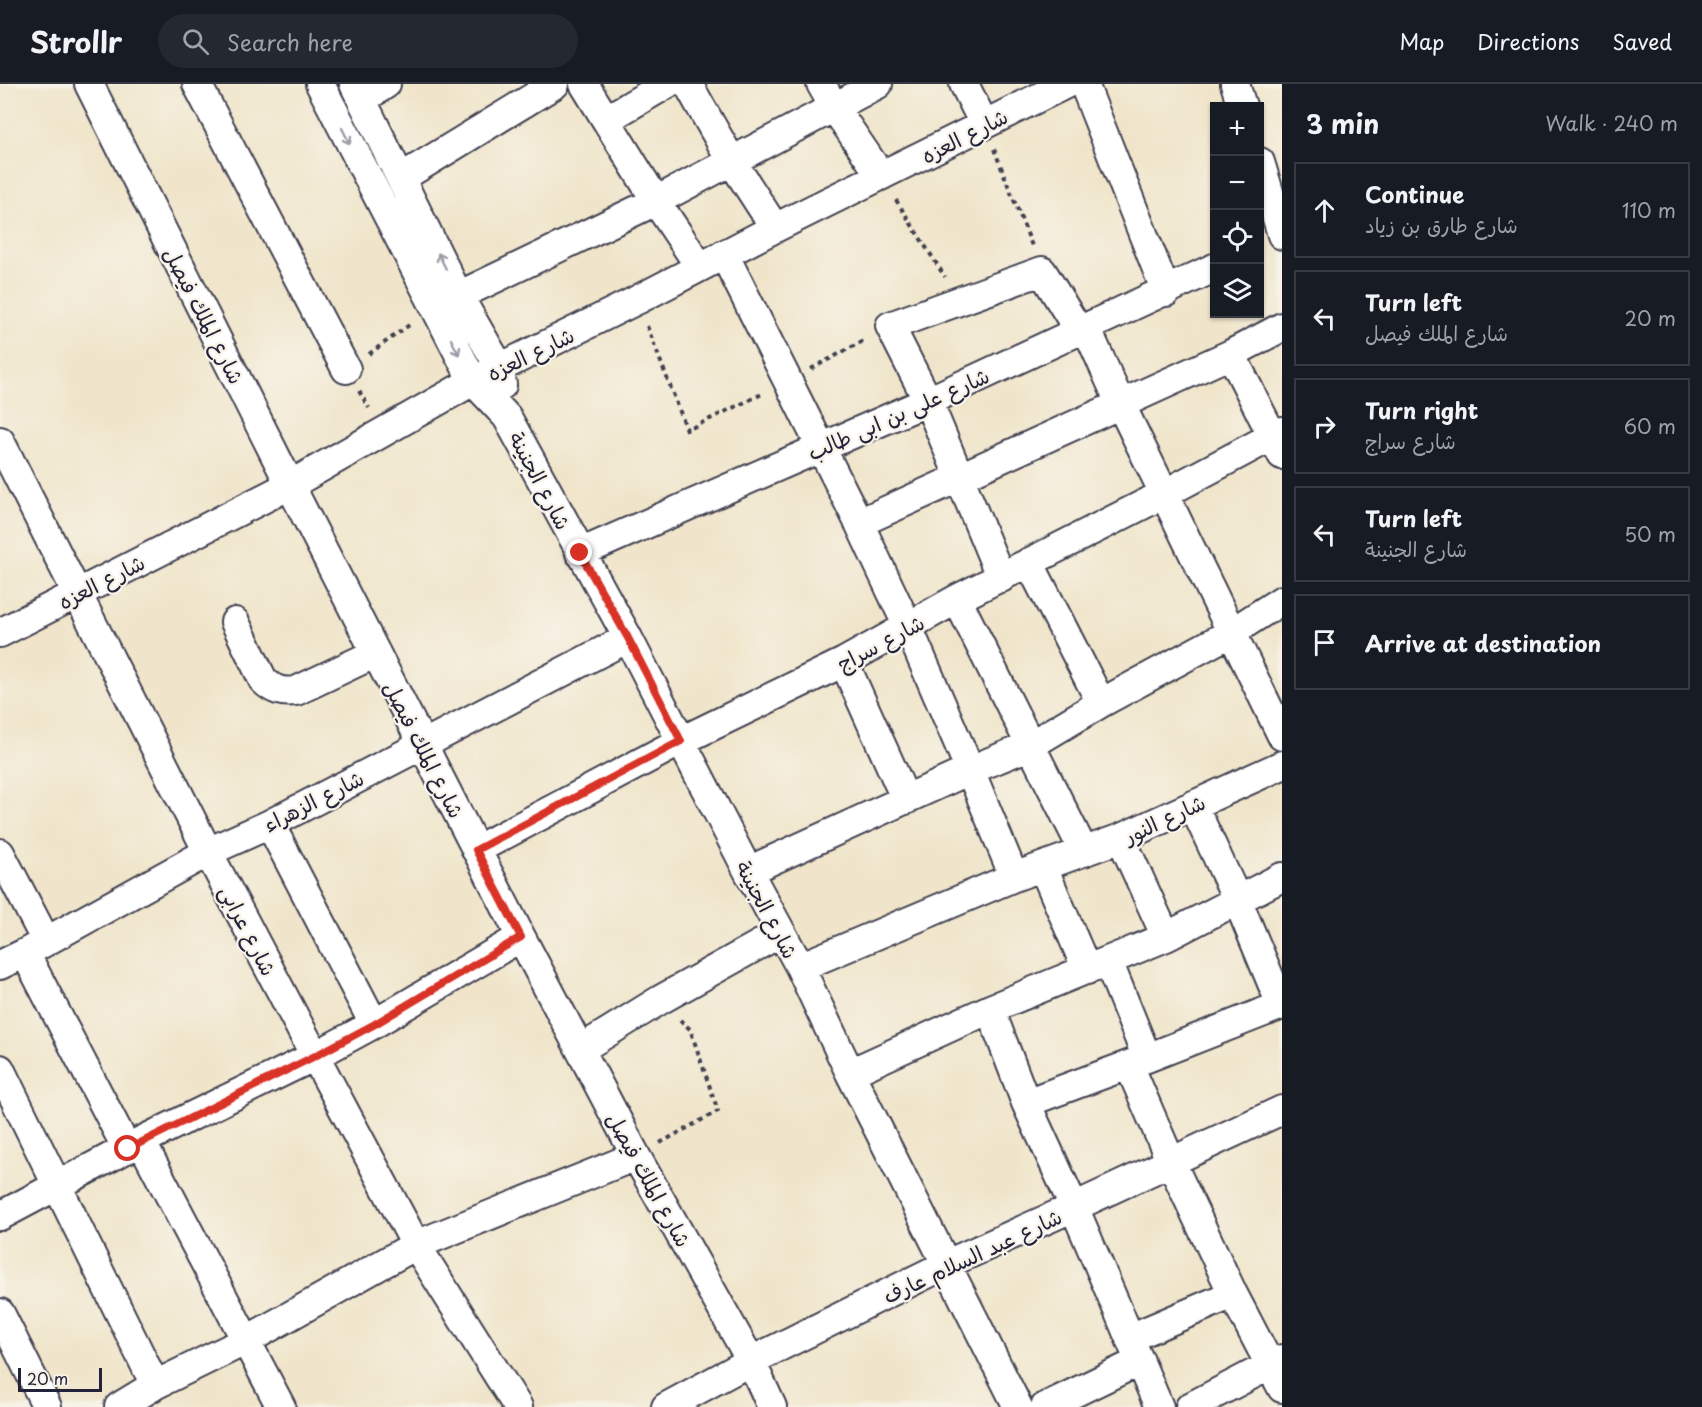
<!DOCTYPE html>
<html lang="en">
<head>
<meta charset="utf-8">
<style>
	:root { --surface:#171b24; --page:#242831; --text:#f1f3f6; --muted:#9ea1a6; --line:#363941 }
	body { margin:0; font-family:"Playpen Sans","Playpen Sans Arabic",sans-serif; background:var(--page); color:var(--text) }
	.controls { position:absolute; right:18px; top:18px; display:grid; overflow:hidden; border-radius:0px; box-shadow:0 2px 4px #0004 }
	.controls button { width:54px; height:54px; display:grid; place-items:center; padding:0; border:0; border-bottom:2px solid var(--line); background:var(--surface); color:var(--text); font:30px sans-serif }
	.scale { position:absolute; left:18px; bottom:15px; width:84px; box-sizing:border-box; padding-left:6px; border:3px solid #22223b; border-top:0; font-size:16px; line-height:21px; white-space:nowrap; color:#22223b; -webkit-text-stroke:4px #f7f3e8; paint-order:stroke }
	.stop { position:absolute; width:18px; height:18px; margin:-14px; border:4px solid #d93025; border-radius:50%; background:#fff }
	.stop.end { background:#d93025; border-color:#fff; box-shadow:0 2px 6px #0008 }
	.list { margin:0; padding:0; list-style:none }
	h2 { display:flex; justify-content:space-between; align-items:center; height:78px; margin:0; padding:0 24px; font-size:26px }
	h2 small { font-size:20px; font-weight:400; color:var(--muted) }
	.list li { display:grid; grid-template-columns:39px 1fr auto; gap:18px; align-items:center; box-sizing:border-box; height:96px; margin:0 12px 12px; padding:0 12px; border:2px solid var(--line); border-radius:0px }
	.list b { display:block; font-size:22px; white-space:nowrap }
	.list p { margin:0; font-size:20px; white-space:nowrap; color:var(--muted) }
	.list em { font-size:20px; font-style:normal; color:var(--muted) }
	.icon { flex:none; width:33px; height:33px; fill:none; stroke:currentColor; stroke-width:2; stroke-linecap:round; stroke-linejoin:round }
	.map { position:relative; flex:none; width:1282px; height:1323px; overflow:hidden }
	header { display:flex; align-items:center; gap:36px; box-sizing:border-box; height:84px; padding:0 30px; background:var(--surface); border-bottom:2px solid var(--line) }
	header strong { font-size:28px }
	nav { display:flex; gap:33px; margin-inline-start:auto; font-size:21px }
	.search { width:420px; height:54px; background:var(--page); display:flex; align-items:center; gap:15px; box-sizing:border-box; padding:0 21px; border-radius:33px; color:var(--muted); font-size:22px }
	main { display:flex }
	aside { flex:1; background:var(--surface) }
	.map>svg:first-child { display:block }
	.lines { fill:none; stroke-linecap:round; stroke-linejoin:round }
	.minor-casing { stroke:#413f50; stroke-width:32 }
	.path { stroke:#413f50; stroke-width:4; stroke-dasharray:4.5 4.5; stroke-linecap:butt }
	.minor { stroke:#fff; stroke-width:28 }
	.oneway { stroke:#9c9ca7 }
	.route { stroke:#d93025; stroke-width:8 }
	.labels { text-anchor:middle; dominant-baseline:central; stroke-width:4.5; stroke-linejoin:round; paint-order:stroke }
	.street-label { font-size:21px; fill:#22223b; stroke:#f7f3e8 }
</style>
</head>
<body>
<header>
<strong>Strollr</strong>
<div class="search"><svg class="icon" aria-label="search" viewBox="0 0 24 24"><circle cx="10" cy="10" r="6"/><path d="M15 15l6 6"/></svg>Search here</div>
<nav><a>Map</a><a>Directions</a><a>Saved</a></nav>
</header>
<main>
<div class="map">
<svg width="1282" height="1323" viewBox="0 0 1282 1323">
	<rect width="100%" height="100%" fill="#f7f3e8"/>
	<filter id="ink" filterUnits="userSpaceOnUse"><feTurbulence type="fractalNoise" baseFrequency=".0167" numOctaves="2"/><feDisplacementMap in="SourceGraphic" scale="12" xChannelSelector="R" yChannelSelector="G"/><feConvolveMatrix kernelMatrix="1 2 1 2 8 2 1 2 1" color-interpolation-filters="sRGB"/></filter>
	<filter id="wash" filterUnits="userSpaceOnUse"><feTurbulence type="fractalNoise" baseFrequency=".008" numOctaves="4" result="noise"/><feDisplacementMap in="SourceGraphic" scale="24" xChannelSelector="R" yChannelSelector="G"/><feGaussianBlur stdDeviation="1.35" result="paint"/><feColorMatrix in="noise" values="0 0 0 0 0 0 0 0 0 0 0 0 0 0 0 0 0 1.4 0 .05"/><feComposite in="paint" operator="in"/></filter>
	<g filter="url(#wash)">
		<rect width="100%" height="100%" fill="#f0e5ca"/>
	</g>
	<g filter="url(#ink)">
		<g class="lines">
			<defs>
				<path id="minor" d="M89 0 290 401 521 853 636 1072 751 1277 772 1323
					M197 0 346 285
					M320 0 473 297 507 333 628 554 748 787 800 883 850 989 1018 1323
					M354 0 458 211 500 284 502 301
					M584 0 656 117 700 183
					M688 0 731 76 775 144
					M821 0 834 23 881 92
					M964 0 984 40
					M1084 0 1166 208
					M1235 0 1242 22
					M363 15 386 0
					M607 35 667 0
					M1260 78 1282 151
					M401 94 555 0
					M724 170 859 439 908 543 970 686 1014 793
					M435 223 656 117 878 0
					M1086 243 1120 319 1282 652
					M1231 270 1282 371
					M0 357 208 768 315 972 416 1161 518 1323
					M859 439 1231 270 1282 243
					M580 469 928 317 1214 184
					M1029 478 1101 619
					M1001 494 928 317 890 242 1042 187 1079 247
					M957 515 1084 768
					M235 538 263 596C273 606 282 609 296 607L376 569
					M0 549 290 401 473 297 637 216 775 144 1066 0
					M844 578 906 716
					M1193 721 1237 815 1281 921
					M270 740 374 940
					M1121 754 1166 853
					M476 766 681 657 844 578 957 515 1164 410 1282 347
					M0 769 46 857
					M1043 783 1087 886
					M748 787 970 686 1029 662 1101 619 1232 548 1282 516
					M25 869 127 1065
					M1108 877 1147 974
					M0 881 25 869 208 768 270 740 628 554
					M800 883 1014 793 1121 754 1282 681
					M990 925 1026 1019 1074 1123 1159 1323
					M581 965 660 916 780 849
					M1129 981 1170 1076 1233 1210 1282 1304
					M0 985 155 1301
					M850 989 990 925 1166 853 1282 793
					M1026 1019 1147 974 1282 921
					M141 1057 281 1323
					M0 1132 141 1057 315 972 374 940 521 853
					M0 1229 47 1323
					M1130 1254 1233 1210
					M119 1323 155 1301 247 1256 416 1161 636 1072
					M666 1323 751 1277 947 1180 1074 1123 1282 1026
					M1045 1323 1140 1277
					M1190 1323 1282 1275"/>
			</defs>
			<use href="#minor" class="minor-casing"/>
			<path class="path" d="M994 65 1032 162
				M896 116 945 193
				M647 242 687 346 764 309
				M369 270 412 239
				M811 285 865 256
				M359 307 369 324
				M660 1059 718 1027 690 945 680 936"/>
			<use href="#minor" class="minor"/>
		</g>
		<defs><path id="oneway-shaft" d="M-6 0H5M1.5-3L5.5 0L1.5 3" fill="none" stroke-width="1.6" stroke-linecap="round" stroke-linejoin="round" transform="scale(1.5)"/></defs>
		<g class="oneway">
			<use href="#oneway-shaft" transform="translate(346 52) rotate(63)"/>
			<use href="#oneway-shaft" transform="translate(442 177) rotate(-116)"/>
			<use href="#oneway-shaft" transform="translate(455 263) rotate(63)"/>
		</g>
	</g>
	<g class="lines" filter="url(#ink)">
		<path class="route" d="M128 1065 315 972 375 940 521 853 476 766 681 657 628 554 580 469"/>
	</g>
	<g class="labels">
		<g class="street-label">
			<text transform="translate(964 51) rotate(-27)">شارع العزه</text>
			<text transform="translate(205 231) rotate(63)">شارع الملك فيصل</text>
			<text transform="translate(530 269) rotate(-26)">شارع العزه</text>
			<text transform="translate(898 329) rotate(-24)">شارع على بن ابى طالب</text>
			<text transform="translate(541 396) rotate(62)">شارع الجنينة</text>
			<text transform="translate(101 497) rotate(-27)">شارع العزه</text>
			<text transform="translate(880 558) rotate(-28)">شارع سراج</text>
			<text transform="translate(425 665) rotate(63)">شارع الملك فيصل</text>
			<text transform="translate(313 716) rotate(-27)">شارع الزهراء</text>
			<text transform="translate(1164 734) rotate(-25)">شارع النور</text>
			<text transform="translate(768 825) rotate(62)">شارع الجنينة</text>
			<text transform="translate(249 846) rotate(63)">شارع عرابى</text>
			<text transform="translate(650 1095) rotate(61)">شارع الملك فيصل</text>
			<text transform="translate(972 1171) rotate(-25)">شارع عبد السلام عارف</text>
		</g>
	</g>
</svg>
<div class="controls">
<button>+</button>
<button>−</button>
<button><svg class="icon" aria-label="locate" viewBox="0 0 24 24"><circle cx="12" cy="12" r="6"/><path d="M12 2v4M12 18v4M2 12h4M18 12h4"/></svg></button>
<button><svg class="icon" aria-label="layers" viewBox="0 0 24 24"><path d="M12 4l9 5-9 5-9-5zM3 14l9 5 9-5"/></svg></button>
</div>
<div class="scale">20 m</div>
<div class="stop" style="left:128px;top:1065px"></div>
<div class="stop end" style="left:580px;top:469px"></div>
</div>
<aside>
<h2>3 min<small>Walk · 240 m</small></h2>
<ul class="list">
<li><svg class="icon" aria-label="ahead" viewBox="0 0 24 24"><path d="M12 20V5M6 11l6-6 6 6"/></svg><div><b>Continue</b><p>شارع طارق بن زياد</p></div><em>110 m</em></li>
<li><svg class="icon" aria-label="left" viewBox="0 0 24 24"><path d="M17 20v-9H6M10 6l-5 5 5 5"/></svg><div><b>Turn left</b><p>شارع الملك فيصل</p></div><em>20 m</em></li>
<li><svg class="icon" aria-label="right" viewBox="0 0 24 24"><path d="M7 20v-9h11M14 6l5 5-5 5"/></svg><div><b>Turn right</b><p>شارع سراج</p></div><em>60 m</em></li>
<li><svg class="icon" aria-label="left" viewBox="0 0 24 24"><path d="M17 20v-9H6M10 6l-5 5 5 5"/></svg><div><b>Turn left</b><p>شارع الجنينة</p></div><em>50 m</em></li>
<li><svg class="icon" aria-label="arrive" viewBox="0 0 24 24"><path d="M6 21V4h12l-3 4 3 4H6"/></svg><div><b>Arrive at destination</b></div></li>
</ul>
</aside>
</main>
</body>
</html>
